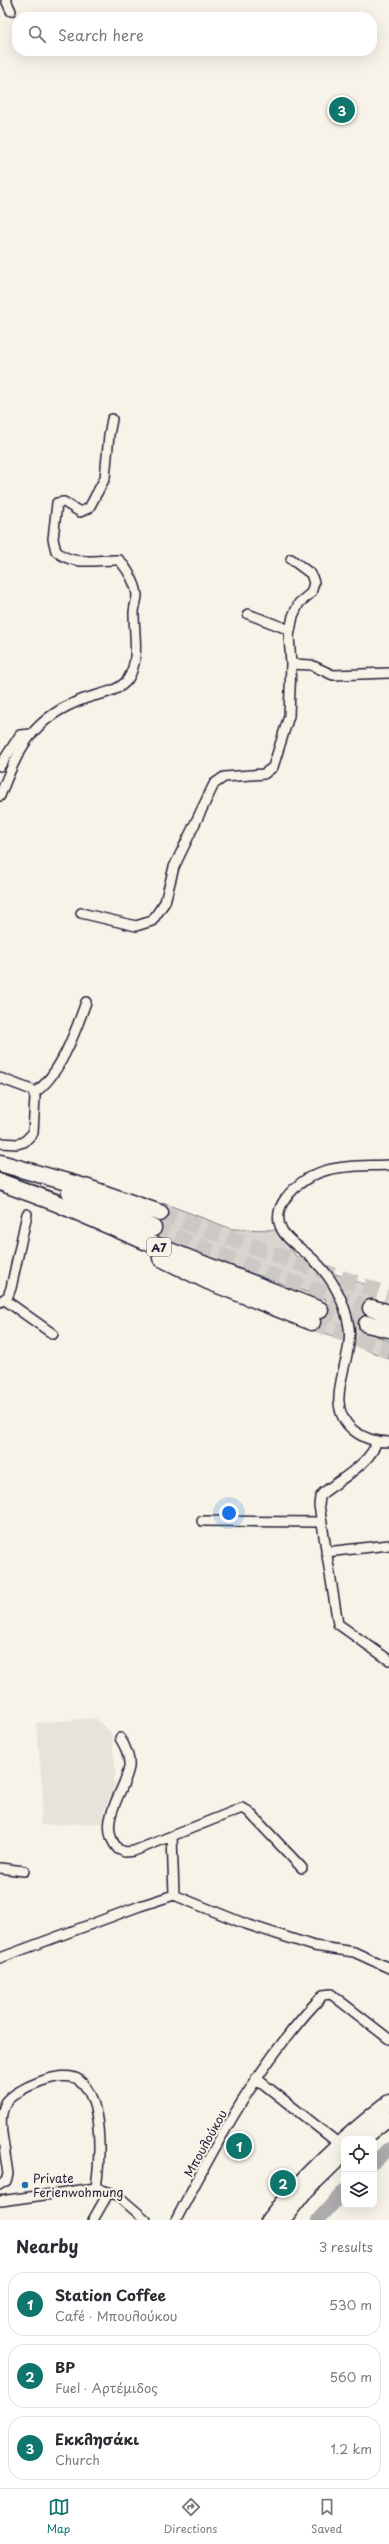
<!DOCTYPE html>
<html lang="en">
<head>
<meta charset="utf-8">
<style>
	:root { --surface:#fff; --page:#f2f2f3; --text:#2b2b33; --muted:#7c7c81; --line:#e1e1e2; --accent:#0f766e }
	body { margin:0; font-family:"Playpen Sans",sans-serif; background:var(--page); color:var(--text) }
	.controls { position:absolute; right:12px; bottom:12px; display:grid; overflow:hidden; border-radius:8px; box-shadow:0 4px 16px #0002 }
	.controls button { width:36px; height:36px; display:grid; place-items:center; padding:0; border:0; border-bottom:1px solid var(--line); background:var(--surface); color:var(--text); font:20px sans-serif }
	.you { position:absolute; left:229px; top:1513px; width:14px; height:14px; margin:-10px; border:3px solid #fff; border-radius:50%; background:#1a73e8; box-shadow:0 0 0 6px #1a73e833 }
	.badge { display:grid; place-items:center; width:26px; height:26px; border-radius:50%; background:var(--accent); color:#fff; font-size:13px; font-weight:700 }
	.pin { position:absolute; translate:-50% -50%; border:2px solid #fff; box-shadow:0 1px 4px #0006 }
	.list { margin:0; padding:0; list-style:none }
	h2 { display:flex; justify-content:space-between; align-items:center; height:52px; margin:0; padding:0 16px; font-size:17px }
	h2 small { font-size:13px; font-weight:400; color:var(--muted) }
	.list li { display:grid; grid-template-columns:26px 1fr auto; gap:12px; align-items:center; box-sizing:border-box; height:64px; margin:0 8px 8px; padding:0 8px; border:1px solid var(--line); border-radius:16px }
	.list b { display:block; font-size:15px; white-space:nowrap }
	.list p { margin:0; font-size:13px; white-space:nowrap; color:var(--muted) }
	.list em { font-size:13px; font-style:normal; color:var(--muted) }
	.icon { flex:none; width:22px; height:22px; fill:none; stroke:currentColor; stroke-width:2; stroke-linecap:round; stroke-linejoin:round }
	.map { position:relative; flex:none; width:389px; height:2220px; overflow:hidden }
	.search { position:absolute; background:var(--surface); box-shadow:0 4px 16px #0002; left:12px; right:12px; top:12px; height:44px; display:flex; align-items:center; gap:10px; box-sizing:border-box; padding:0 14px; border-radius:16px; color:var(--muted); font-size:15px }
	.sheet { height:268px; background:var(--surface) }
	nav { display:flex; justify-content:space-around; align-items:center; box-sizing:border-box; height:56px; border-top:1px solid var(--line); background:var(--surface); font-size:11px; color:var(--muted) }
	nav a { display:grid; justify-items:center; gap:2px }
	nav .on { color:var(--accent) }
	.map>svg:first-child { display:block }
	.built { fill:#e7e3db }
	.green { fill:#d8d5cf; stroke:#7d7c85 }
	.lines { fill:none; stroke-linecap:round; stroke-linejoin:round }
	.river { stroke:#aeabad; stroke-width:14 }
	.motorway-tunnel { stroke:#ccc9c5; stroke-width:16; stroke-dasharray:16 8; stroke-linecap:butt }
	.minor-casing { stroke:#22223b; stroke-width:12 }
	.primary-casing { stroke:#22223b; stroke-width:17 }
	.motorway-casing { stroke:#22223b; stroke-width:19 }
	.minor { stroke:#f7f3e8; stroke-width:9 }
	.primary { stroke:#f7f3e8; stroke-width:14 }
	.motorway { stroke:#f7f3e8; stroke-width:16 }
	.poi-dot { fill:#1f6fb2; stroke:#f7f3e8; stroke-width:1.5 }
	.labels { text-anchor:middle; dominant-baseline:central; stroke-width:4; stroke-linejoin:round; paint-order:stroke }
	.shield { fill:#f7f3e8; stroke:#62616f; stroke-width:1 }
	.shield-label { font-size:11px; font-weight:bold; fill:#22223b }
	.street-label { font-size:12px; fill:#22223b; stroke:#f7f3e8 }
	.poi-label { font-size:12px; fill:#22223b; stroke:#f7f3e8; text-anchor:start }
</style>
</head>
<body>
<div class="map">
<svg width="389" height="2220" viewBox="0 0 389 2220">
	<rect width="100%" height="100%" fill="#f7f3e8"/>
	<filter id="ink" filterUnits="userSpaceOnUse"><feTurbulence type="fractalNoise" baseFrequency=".025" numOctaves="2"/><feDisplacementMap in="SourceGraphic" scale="8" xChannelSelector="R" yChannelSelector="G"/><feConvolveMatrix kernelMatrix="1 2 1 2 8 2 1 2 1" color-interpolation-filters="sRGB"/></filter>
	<g filter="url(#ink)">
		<path class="built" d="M94 1718 111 1732 116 1774 113 1779 115 1785 105 1809 104 1823 40 1825 43 1795 36 1723Z"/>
		<path class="green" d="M0 1172 58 1193 151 1233 163 1203 232 1229 275 1230 301 1262 375 1288 364 1331 389 1341V1359L313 1328 326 1299 150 1237 0 1176Z"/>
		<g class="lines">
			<path class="river" d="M374 2162 389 2149
				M318 2220 344 2191"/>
			<path class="motorway-tunnel" d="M160 1213 389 1295
				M153 1228 281 1279 371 1308
				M320 1310 367 1324
				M312 1322 389 1351"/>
			<defs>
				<path id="minor" d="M6 0 11 11
					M248 614 290 630
					M291 664 311 665 333 675 389 673
					M0 766 20 735 31 734
					M0 796C18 749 33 717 84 699 98 694 119 692 128 679 140 660 134 634 134 613 134 607 137 601 137 595 136 584 127 568 119 560 98 559 73 567 56 551L53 539 57 503 64 502 80 512 89 508 105 478 109 435 112 419
					M81 913 136 926 152 921 165 902 174 867 214 784 224 777 264 774 273 767 289 716 291 664 289 636 293 616 299 603 311 593 314 583 311 574 291 559
					M0 1078 32 1090 35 1097 33 1133 24 1142 17 1144 0 1143
					M34 1093C60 1076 76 1030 86 1002
					M389 1165C348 1167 313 1162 285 1199 278 1209 276 1219 282 1230 287 1240 298 1246 306 1253 329 1272 344 1298 349 1327 354 1361 321 1403 353 1430 363 1438 376 1442 389 1442
					M5 1300 53 1334
					M0 1302 8 1296 11 1288 27 1214
					M376 1441C375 1460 338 1481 323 1493L320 1497 319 1505 338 1624 389 1660
					M202 1521 322 1522
					M326 1552 389 1545
					M120 1738C125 1746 130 1757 129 1767 125 1792 95 1823 118 1849L125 1852 134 1851 242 1808 248 1811 302 1868
					M172 1836 174 1895
					M0 1868 24 1871
					M0 1958 140 1906 174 1895 243 1923 314 1946 354 1952 389 1968
					M256 2078 338 2143
					M3 2140C1 2129 0 2114 5 2104 13 2089 64 2068 79 2080 104 2099 100 2161 96 2188
					M0 2141 3 2140 8 2174 6 2181 0 2185
					M0 2201 96 2188 117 2195 146 2220
					M93 2220 109 2192
					M176 2220C218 2140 260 2061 323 1995L331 1994 389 2039"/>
				<path id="primary" d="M362 2139 389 2118
					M268 2220C303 2174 344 2137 389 2102
					M283 2220 304 2193 344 2154"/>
				<path id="motorway" d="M0 1163 88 1188 160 1213
					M0 1182 54 1202 147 1242 320 1310
					M70 1192 153 1228
					M161 1258 208 1281 312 1322
					M371 1308 389 1313
					M367 1324 389 1329"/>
			</defs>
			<use href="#minor" class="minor-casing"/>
			<use href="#primary" class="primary-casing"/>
			<use href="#motorway" class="motorway-casing"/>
			<use href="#minor" class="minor"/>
			<use href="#primary" class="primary"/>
			<use href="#motorway" class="motorway"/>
		</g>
	</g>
	<circle class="poi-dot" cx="25" cy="2185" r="4"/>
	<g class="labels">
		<rect class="shield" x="147" y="1238" width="24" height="18" rx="3"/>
		<g class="shield-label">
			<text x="159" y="1247">Α7</text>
		</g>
		<g class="street-label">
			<text transform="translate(205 2143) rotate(-61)">Μπουλούκου</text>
		</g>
		<g class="poi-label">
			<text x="33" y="2178">Private<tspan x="33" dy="14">Ferienwohmung</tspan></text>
		</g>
	</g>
</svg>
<div class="controls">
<button><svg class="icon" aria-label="locate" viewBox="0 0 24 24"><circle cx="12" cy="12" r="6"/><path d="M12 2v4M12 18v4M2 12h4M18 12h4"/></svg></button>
<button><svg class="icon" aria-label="layers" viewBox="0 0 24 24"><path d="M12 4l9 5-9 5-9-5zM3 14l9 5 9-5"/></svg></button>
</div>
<div class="you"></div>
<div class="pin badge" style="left:239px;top:2146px">1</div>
<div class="pin badge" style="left:283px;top:2183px">2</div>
<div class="pin badge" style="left:342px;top:110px">3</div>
<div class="search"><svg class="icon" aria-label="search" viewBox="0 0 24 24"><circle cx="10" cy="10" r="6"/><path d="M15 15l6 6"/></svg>Search here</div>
</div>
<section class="sheet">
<h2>Nearby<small>3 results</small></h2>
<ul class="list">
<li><span class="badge">1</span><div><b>Station Coffee</b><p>Café · Μπουλούκου</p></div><em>530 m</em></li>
<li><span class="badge">2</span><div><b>BP</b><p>Fuel · Αρτέμιδος</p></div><em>560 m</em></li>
<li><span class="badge">3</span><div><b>Εκκλησάκι</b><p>Church</p></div><em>1.2 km</em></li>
</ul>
</section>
<nav>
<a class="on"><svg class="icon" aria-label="map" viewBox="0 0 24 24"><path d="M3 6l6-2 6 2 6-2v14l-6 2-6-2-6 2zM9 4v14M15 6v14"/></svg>Map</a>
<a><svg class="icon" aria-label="directions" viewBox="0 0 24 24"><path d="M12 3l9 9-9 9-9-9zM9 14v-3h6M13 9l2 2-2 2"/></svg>Directions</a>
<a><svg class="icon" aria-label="saved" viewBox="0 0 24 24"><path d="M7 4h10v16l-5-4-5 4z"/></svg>Saved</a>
</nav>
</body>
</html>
